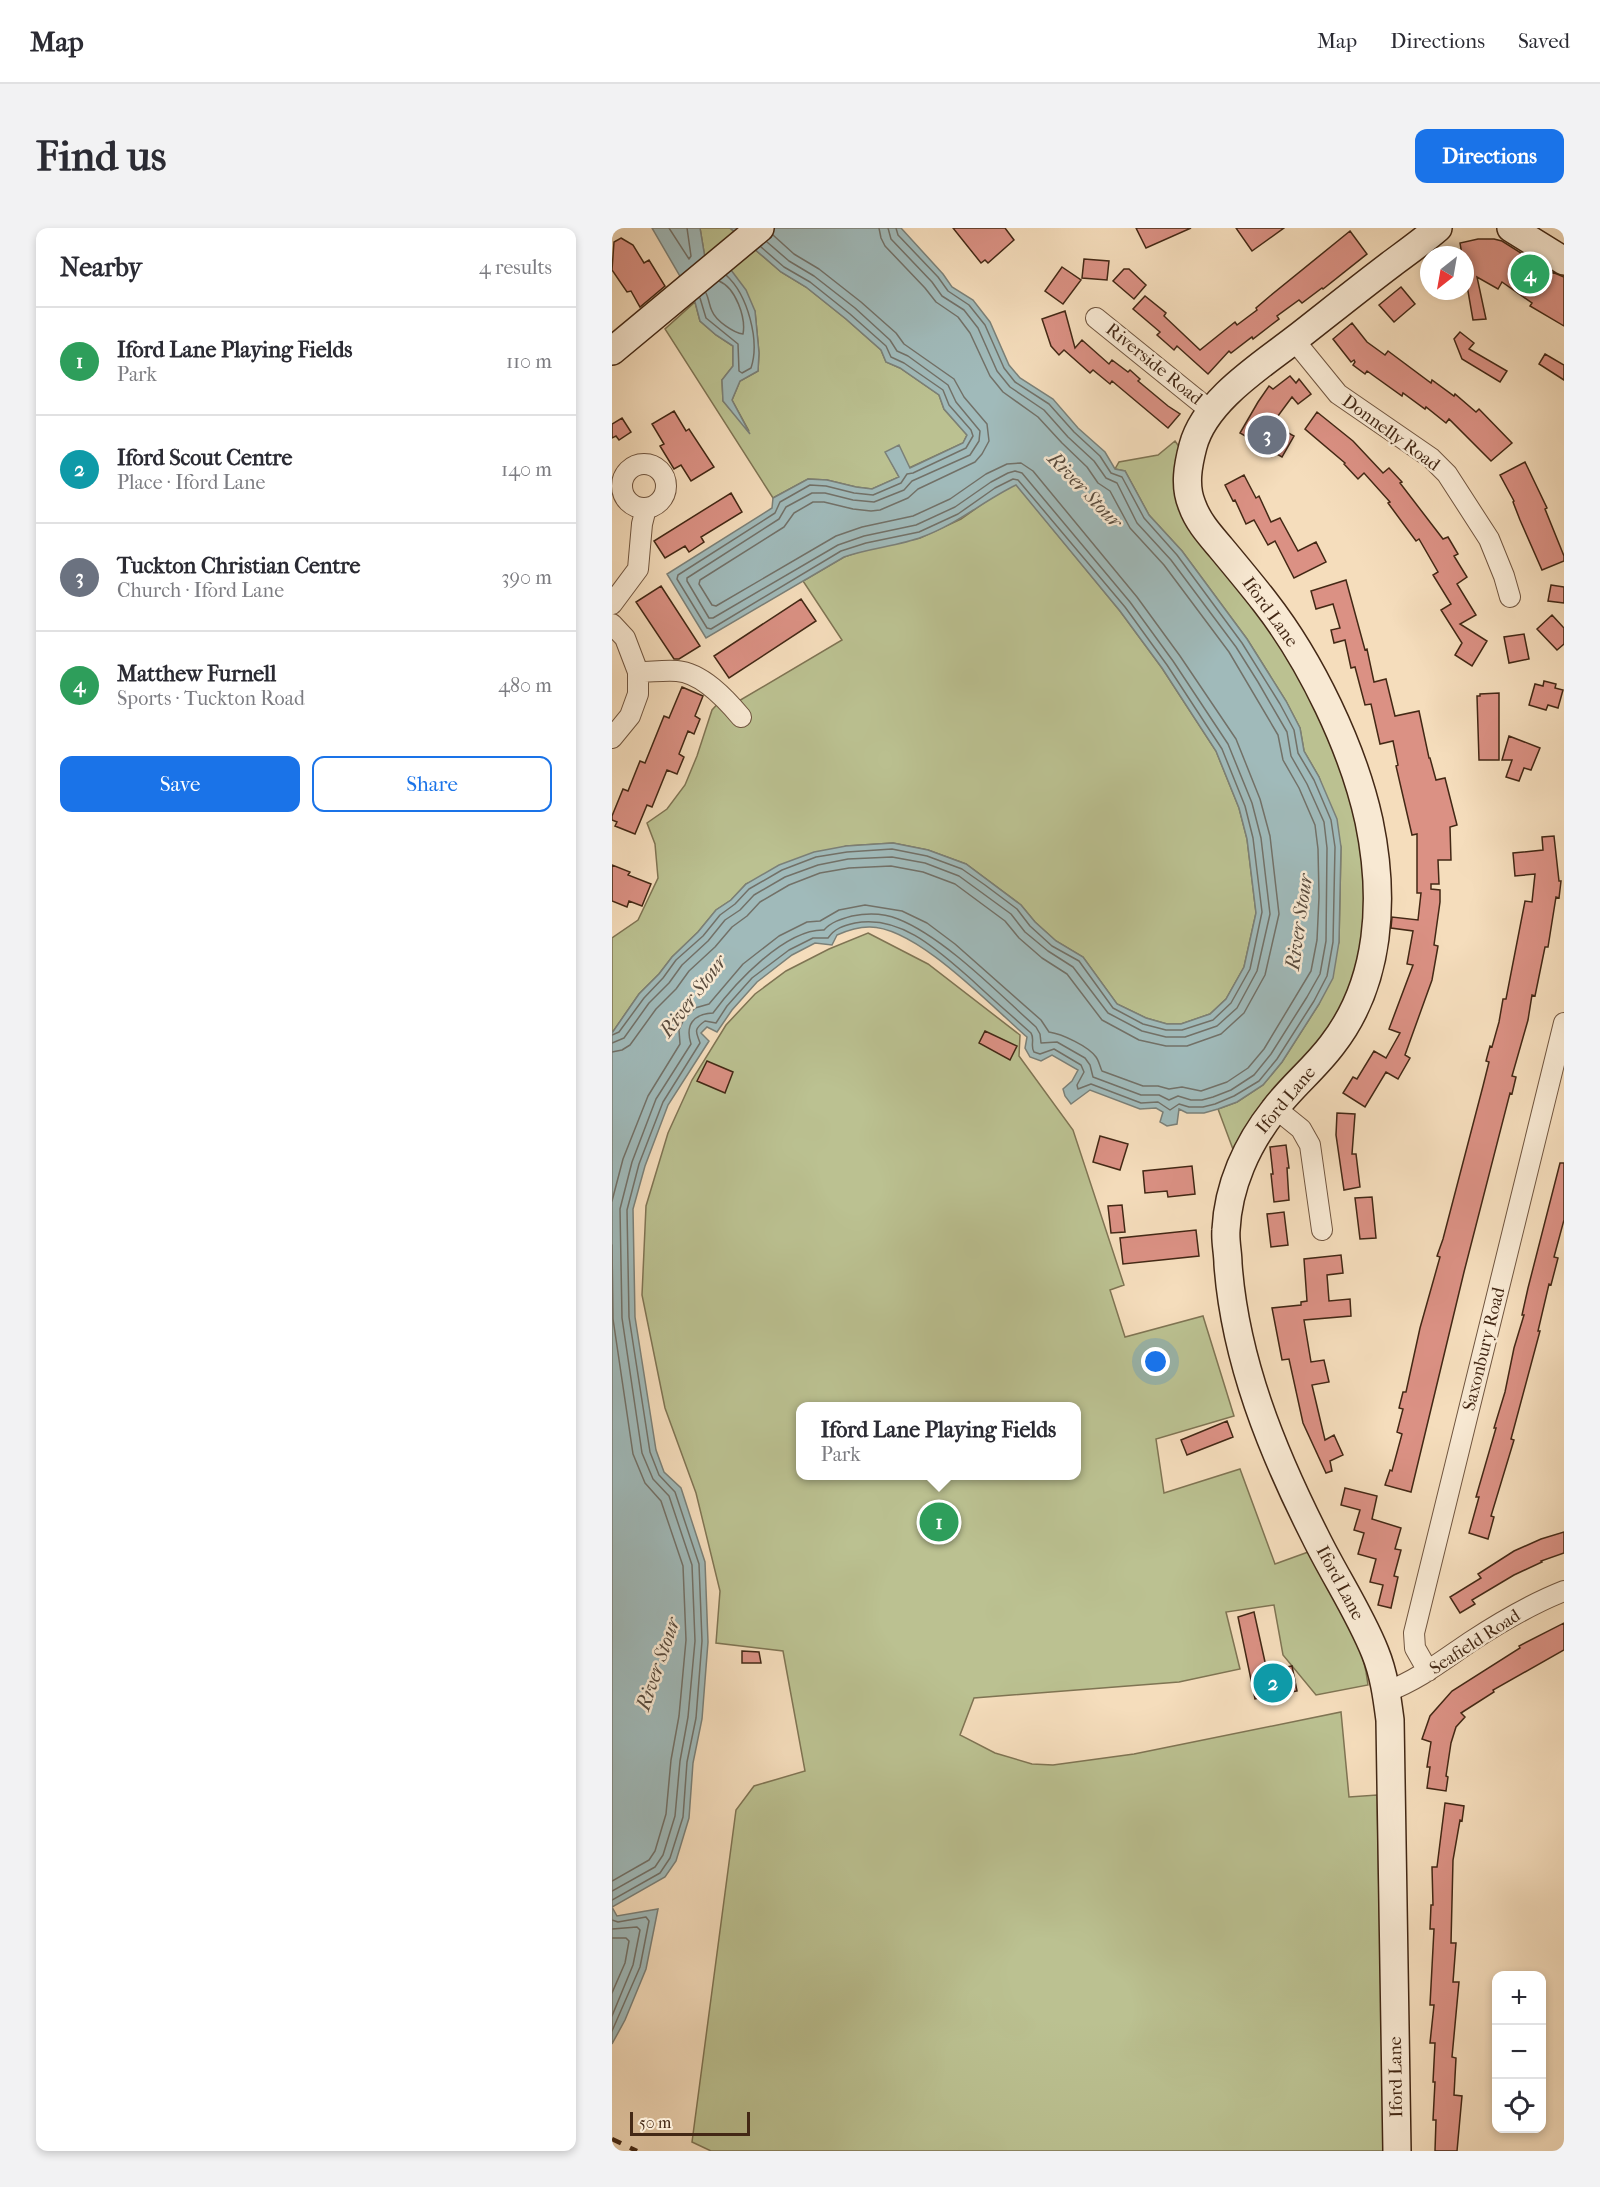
<!DOCTYPE html>
<html lang="en">
<head>
<meta charset="utf-8">
<style>
	:root { --surface:#fff; --page:#f2f2f3; --text:#2b2b33; --muted:#7c7c81; --line:#e1e1e2; --accent:#1a73e8 }
	body { margin:0; font-family:"IM FELL French Canon",serif; background:var(--page); color:var(--text) }
	.controls { position:absolute; right:18px; bottom:18px; display:grid; overflow:hidden; border-radius:12px; box-shadow:0 3px 9px #0003 }
	.controls button { width:54px; height:54px; display:grid; place-items:center; padding:0; border:0; border-bottom:2px solid var(--line); background:var(--surface); color:var(--text); font:30px sans-serif }
	.compass { position:absolute; left:808px; top:18px; width:54px; height:54px; border-radius:50%; background:var(--surface); box-shadow:0 3px 9px #0003; rotate:211deg }
	.scale { position:absolute; left:18px; bottom:15px; width:120px; box-sizing:border-box; padding-left:6px; border:3px solid #432815; border-top:0; font-size:16px; line-height:21px; white-space:nowrap; color:#432815; -webkit-text-stroke:4px #f8e9d3; paint-order:stroke }
	.you { position:absolute; left:544px; top:1134px; width:21px; height:21px; margin:-15px; border:4px solid #fff; border-radius:50%; background:#1a73e8; box-shadow:0 0 0 9px #1a73e833 }
	.badge { display:grid; place-items:center; width:39px; height:39px; border-radius:50%; background:var(--accent); color:#fff; font-size:20px; font-weight:700 }
	.pin { position:absolute; translate:-50% -50%; border:3px solid #fff; box-shadow:0 2px 6px #0006 }
	.popup { position:absolute; left:184px; top:1174px; width:285px; height:78px; box-sizing:border-box; display:grid; place-content:center; border-radius:12px; background:var(--surface); filter:drop-shadow(0 2px 4px #0005); font-size:20px; white-space:nowrap; color:var(--muted) }
	.popup b { font-size:22px; color:var(--text) }
	.popup::after { content:''; position:absolute; left:50%; top:100%; margin-left:-12px; border:12px solid transparent; border-top-color:var(--surface) }
	.list { margin:0; padding:0; list-style:none }
	h2 { display:flex; justify-content:space-between; align-items:center; height:78px; margin:0; padding:0 24px; font-size:26px }
	h2 small { font-size:20px; font-weight:400; color:var(--muted) }
	.list li { display:grid; grid-template-columns:39px 1fr auto; gap:18px; align-items:center; box-sizing:border-box; height:108px; padding:0 24px; border-top:2px solid var(--line) }
	.list b { display:block; font-size:22px; white-space:nowrap }
	.list p { margin:0; font-size:20px; white-space:nowrap; color:var(--muted) }
	.list em { font-size:20px; font-style:normal; color:var(--muted) }
	.actions { display:flex; gap:12px; padding:18px 24px }
	.actions a { flex:1; padding:14px 0; border:2px solid var(--accent); border-radius:12px; text-align:center; font-size:21px; color:var(--accent) }
	.actions .main { background:var(--accent); color:#fff }
	.icon { flex:none; width:33px; height:33px; fill:none; stroke:currentColor; stroke-width:2; stroke-linecap:round; stroke-linejoin:round }
	.map { position:relative; flex:none; width:952px; height:1923px; overflow:hidden; border-radius:12px }
	header { display:flex; align-items:center; gap:36px; box-sizing:border-box; height:84px; padding:0 30px; background:var(--surface); border-bottom:2px solid var(--line) }
	header strong { font-size:28px }
	nav { display:flex; gap:33px; margin-inline-start:auto; font-size:21px }
	.intro { display:flex; align-items:center; justify-content:space-between; box-sizing:border-box; height:144px; padding:0 36px }
	h1 { margin:0; font-size:42px }
	.button { padding:15px 27px; border-radius:12px; background:var(--accent); color:#fff; font-size:21px; font-weight:700 }
	main { display:flex; gap:36px; padding:0 36px }
	aside { flex:1; background:var(--surface); border-radius:12px; box-shadow:0 3px 9px #0003 }
	.map>svg:first-child { display:block }
	.green { fill:#bbc191; stroke:#7f7453; stroke-width:1.5; fill-rule:evenodd }
	.water { fill:#a0baba; stroke:#7b8078; stroke-width:1.5 }
	.lines { fill:none; stroke-linecap:round; stroke-linejoin:round }
	.shore { stroke:#727168; stroke-width:1.5 }
	.building { fill:#db9184; stroke:#432815; stroke-width:1.5 }
	.street-casing { stroke:#70553f; stroke-width:22 }
	.secondary-casing { stroke:#432815; stroke-width:30 }
	.street { stroke:#f8e9d3; stroke-width:20 }
	.secondary { stroke:#f8e9d3; stroke-width:27 }
	.rail { stroke:#432815; stroke-width:4.5; stroke-dasharray:10 10; stroke-linecap:butt }
	.labels { text-anchor:middle; dominant-baseline:central; stroke-width:5; stroke-linejoin:round; paint-order:stroke }
	.street-label { font-size:18px; fill:#432815; stroke:#f8e9d3 }
	.water-label { font-size:20px; font-style:italic; fill:#5a4c3e; stroke:#f8e9d3 }
</style>
</head>
<body>
<header>
<strong>Map</strong>
<nav><a>Map</a><a>Directions</a><a>Saved</a></nav>
</header>
<div class="intro"><h1>Find us</h1><a class="button">Directions</a></div>
<main>
<aside>
<h2>Nearby<small>4 results</small></h2>
<ul class="list">
<li><span class="badge" style="background:#2e9e5b">1</span><div><b>Iford Lane Playing Fields</b><p>Park</p></div><em>110 m</em></li>
<li><span class="badge" style="background:#0f9aa8">2</span><div><b>Iford Scout Centre</b><p>Place · Iford Lane</p></div><em>140 m</em></li>
<li><span class="badge" style="background:#6b7280">3</span><div><b>Tuckton Christian Centre</b><p>Church · Iford Lane</p></div><em>390 m</em></li>
<li><span class="badge" style="background:#2e9e5b">4</span><div><b>Matthew Furnell</b><p>Sports · Tuckton Road</p></div><em>480 m</em></li>
</ul>
<div class="actions"><a class="main">Save</a><a>Share</a></div>
</aside>
<div class="map">
<svg width="952" height="1923" viewBox="0 0 952 1923">
	<rect width="100%" height="100%" fill="#f5ddbc"/>
	<filter id="stains"><feTurbulence type="fractalNoise" baseFrequency=".00333" numOctaves="4"/><feColorMatrix values="0 0 0 0 .2 0 0 0 0 .09 0 0 0 0 .02 0 0 0 .5 -.17"/></filter>
	<radialGradient id="worn" r=".72"><stop offset=".6" stop-color="#630" stop-opacity="0"/><stop offset="1" stop-color="#630" stop-opacity=".3"/></radialGradient>
	<path class="green" d="M88 0H118L169 44 194 59 234 91 269 122 274 134 288 140 327 167 332 181 355 207 351 215 297 240 274 224 287 249 260 261 244 259 215 252 196 251 161 270 53 101 83 74 88 93 104 107 121 118V138L110 152 111 173 137 203 120 172 128 153 146 143 147 125 143 83 94 36Z
		M563 213 578 234 575 259 656 377 742 539 760 734 628 940 606 881 625 874 651 857 670 834 707 776 727 714 729 619 707 549 692 523 688 500 674 473 635 411 570 323 537 287 513 243 503 241 507 234 546 227Z
		M404 256 508 383 550 440 604 523 627 580 635 611 644 685 632 739 614 771 598 786 569 796H555L534 790 505 776 471 729 444 713 423 694 409 677 354 636 316 622 281 615 234 618 134 656 119 672 104 682 86 704 60 729 47 746 27 766 0 805V710L26 692 46 650 43 616 35 595 55 581 73 557 85 528 100 482 112 469 120 477 230 412 191 353 232 329 255 321 308 310 349 291 386 265Z
		M256 705 316 736 408 807 407 828 461 902 512 1057 498 1062 513 1109 591 1088 622 1188 544 1211 552 1265 628 1241 663 1336 699 1323C721 1366 751 1408 756 1457L704 1467 671 1427 662 1377 614 1384 628 1441 567 1454 362 1470 348 1507 383 1525 420 1536 441 1537 522 1526 729 1484 737 1569 765 1567 772 1923H99L80 1914 124 1582 142 1558 193 1543 171 1423 104 1415 108 1363 84 1265 53 1180 30 1067 34 978 56 905 80 852 114 797 143 766 174 743 217 721ZM189 1178H465V1248H189Z"/>
	<path class="water" d="M40 0H88L94 36 119 42 134 62 143 83 147 125 146 143 128 153 120 172 138 206 111 173 110 152 121 138V118L104 107 88 93 83 74Z
		M118 0H289L331 46 340 59 361 72 378 94 397 137 408 150 441 171 466 200 493 224 503 241 513 243 537 287 570 323 635 411 674 473 688 500 692 523 707 549 725 591 729 619 727 714 721 750 707 776 670 834 651 857 625 874 606 881 592 885H575L567 881 565 896 555 898 548 894 551 884 544 880 528 881 478 862 459 876 453 868 451 861 460 853 466 842 440 827 429 833 418 829 413 820 415 809C379 778 304 698 257 699 246 699 234 703 225 707L220 717 203 715 180 727 145 754 120 782 105 804 95 799 89 805 97 813 56 877 33 938 21 981 23 1089 44 1222 52 1244 69 1260 93 1334 96 1414 90 1491 81 1535 77 1590 64 1633 53 1649 0 1679 5 1688 46 1681 34 1741 13 1792 0 1816V805L27 766 47 746 60 729 86 704 104 682 119 672 134 656 167 637 202 624 234 618 281 615 316 622 354 636 409 677 423 694 444 713 471 729 505 776 534 790 555 796H569L598 786 614 771 632 739 644 685 635 611 627 580 604 523 550 440 508 383 404 257C371 273 344 297 310 309 287 318 257 320 232 329L94 410 55 346 160 280 161 270 196 251 215 252 244 259 260 261 287 249 273 224 287 217 298 240 351 215 355 207 332 181 327 167 288 140 274 134 269 122 234 91 194 59 169 44Z"/>
	<g class="lines">
		<path class="shore" d="M57 0 77 31 79 28 75 0
			M94 65C97 71 97 77 100 83 104 93 122 105 131 106 134 90 124 60 107 53
			M88 70 94 90 126 116 127 143 130 145 139 140C148 113 136 67 114 47
			M0 807 7 804 32 770 51 750 64 732 91 708 108 687 123 676 137 661 170 642 204 629 235 624 280 621 315 628 350 641 373 657 405 681 418 698 440 718 467 733 501 780 531 796 554 802H570L601 792 619 775 638 741 650 684 641 610 633 578 610 521 555 437 513 379 406 252 401 251 383 260 346 286 307 304 254 315 229 323 99 401 95 400 65 351 66 347 163 285 168 274 198 257 214 258 242 265 261 267 289 255 295 246 301 245 354 220 361 208 359 202 337 177 331 162 292 135 279 129 274 118 238 86 198 54 172 39 149 19
			M0 815 12 810 37 775 57 755 70 737 96 713 113 692 128 682 142 667 173 649 206 637 236 631 280 629 313 635 347 648 399 686 413 704 436 723 461 739 496 785 530 803 554 809H573L605 798 625 780 645 743 658 686 649 610 640 575 616 516 561 433 518 374 410 245 403 243 396 245 379 254 343 279 304 297 252 308 226 317 101 390H97L75 353V350L167 291 174 279 200 265H213L241 272 262 274 292 262 300 253 358 227 367 213 368 203 344 174 336 157 296 128 285 123 278 112 243 80 202 48 177 33 155 14
			M0 824 10 822 18 817 44 781 64 761 77 743 103 719 120 699 135 688 148 674 177 657 208 645 237 640 279 638 311 644 343 656 393 693 407 710 430 730 455 746 490 792 527 812 554 818H575L609 806 632 785 653 747 667 686 658 608 648 571 624 511 568 428 525 369 421 243 409 235 395 236 374 246 338 271 301 288 250 299 224 308 104 378 100 377 87 356 88 352 172 299 182 285 201 274H212L241 281 259 283 268 282 296 270 306 261 363 234 370 226 377 213 375 196 352 169 342 151 292 116 284 105 249 74 207 41 182 26 161 7
			M0 973 11 931 36 868 68 816 67 802 72 791 83 780 97 776 131 736 167 708 195 694 208 693 227 682 253 677 290 683 315 695 343 716 429 792 437 804C450 806 476 818 484 829 487 833 488 839 490 843L531 858H546L557 861 570 859 589 863 615 854 636 840 652 821 699 743 705 712 707 669 706 621 703 597 687 560 671 532 666 507 617 424 552 337 518 300 498 263 486 255 475 239 450 215 426 189 391 164 378 148 358 105 346 89 324 74 313 60 273 18 269 10 267 0
			M0 1017 1 1091 21 1226 33 1255 49 1273 71 1338 74 1412 67 1488 59 1532 54 1586 43 1623 37 1632 0 1653
			M0 1663 43 1639 51 1627 63 1588 68 1533 76 1489 83 1413 80 1337 57 1268 41 1251 30 1225 10 1090 8 981 20 934 44 871 79 816C73 797 81 786 101 785 123 755 173 701 212 702 219 694 229 691 240 688 256 685 271 685 286 691 332 709 387 766 424 799L428 806 429 815 445 814 473 830 478 837 481 849 529 867H547L557 872 566 868 579 872H590L601 869 619 862 642 847 659 826 695 769 708 746 714 713 715 620 712 594 695 556 679 528 675 504 646 454 624 419 559 332 525 295 505 255 494 250 482 233 456 209 432 182 398 159 385 143 366 100 352 82 330 68 320 54 279 11 276 0
			M0 1672 48 1645 58 1630 71 1589 75 1534 84 1490 90 1413 87 1336 63 1264 47 1247 38 1224 17 1089 15 982 27 936 51 874 88 815C85 805 80 802 93 793L104 795 115 778 140 750 177 722 201 710H216C223 700 231 698 243 695 289 686 328 724 360 752 379 770 399 787 419 805 423 811 418 818 422 824L428 826 442 821 469 837 472 844 465 857 466 861 479 856 529 875 546 874 558 882 567 876 577 879H591L603 876 622 868 647 853 665 831 702 773 715 748 721 714 723 619 719 592 702 552 686 525 682 502 668 476 630 415 565 327 532 290 510 249 499 245 488 228 462 204 437 176 403 154 392 140 373 97 357 77 336 63 326 49 286 7 284 0
			M0 1692 6 1694 34 1689 37 1693 28 1739 0 1803
			M0 1701 25 1699 28 1702 21 1737 0 1788
			M0 1710H14L17 1713 13 1735 0 1765"/>
	</g>
	<path class="building" d="M341 0H393L402 12 376 35 373 32 369 35Z
		M524 0H579L534 20Z
		M624 0H672L640 23Z
		M738 3 755 26 711 61 710 60 690 75 687 72 665 88 667 91 641 111 640 109 619 125 617 123 596 146 565 118 562 122 545 107 548 104 521 81 533 68 554 85 552 88 588 122 623 94 625 97 645 82 644 80 658 68Z
		M9 10 21 17 32 35 37 32 53 58 28 79 19 63 15 64 0 42 2 14Z
		M866 11H882L890 13 909 25 908 27 937 49 940 44 952 49V98L918 78 920 75 890 54 886 61 865 49 874 91 861 92 853 46 858 45 853 42V27H850L848 15Z
		M472 31 497 33 495 52 470 50Z
		M450 39 469 52 451 76 433 63Z
		M512 41H517L534 57 522 71 501 53Z
		M789 59 803 76 782 94 767 77Z
		M453 83 463 120 470 112 497 136 500 132 516 144 518 142 528 151 526 153 556 178 568 186 556 200 500 153 498 156 481 142 478 145 452 122 447 127 439 118 430 91Z
		M740 95 755 114 773 127 776 123 819 155 820 152 842 168 843 166 864 184 867 181 900 215 879 233 837 191 834 195 814 179 813 181 791 165 790 168 755 143 753 146 741 137 743 134 742 132 739 134 721 111Z
		M848 104 862 115 857 121 895 143 888 154 850 131 842 111Z
		M933 126 952 137V152L927 136Z
		M678 148 684 155 687 151 699 166 686 176 680 169 660 196 682 208 670 229 628 205 646 174 657 158 661 161Z
		M62 183 74 203 77 201 102 239 79 253 69 237 62 241 48 218 52 216 40 196Z
		M705 184 741 213 771 245 777 240 790 254 788 255 831 311 836 309 846 326 842 328 855 349 845 356 864 387 848 396 875 413 860 438 843 427 850 415 829 382 839 376 821 347 826 344 807 311 804 313 776 275 778 274 752 245 746 251 732 236 733 235 693 201Z
		M10 190 19 204 7 212 4 208 0 210V196Z
		M913 234 935 280 933 281 952 328V333L930 342 908 292 901 274 902 273 888 247Z
		M632 247 644 270 647 268 659 294 668 290 686 323 704 314 714 334 682 350 663 313 656 317 642 292 634 296 623 272 621 273 613 257Z
		M119 265 130 284 89 309 92 314 77 324 73 318 53 330 42 313Z
		M734 352 753 422 755 421 762 454 774 451 783 488 807 483 817 530H818L824 552 833 550 845 597 838 599 839 632H826L827 656H819V661L828 662V674L822 717 826 718 820 752 793 827 798 830 786 851 774 844 753 879 731 865 741 849 745 851 762 823 774 830 788 805 777 801 801 737 795 736 801 703 779 700 780 689 806 692 809 665H805V606L800 607 784 538 786 537 781 513 768 516 759 476 753 477 743 439 739 440 733 412 722 415 719 402 728 400 721 376 704 381 699 363Z
		M939 357 952 359V375L936 373Z
		M49 358 88 418 67 431H62L24 374Z
		M189 371 204 393 117 450 102 428Z
		M940 387 952 400V416L945 422 925 401Z
		M912 406 917 431 897 435 892 409Z
		M932 453 944 456 943 460 951 462 946 480 936 477 934 482 917 477 923 456 931 458Z
		M70 459 91 468 83 488 88 491 82 506 76 503 67 526 72 529 65 546 55 542 40 579 35 577 23 606 3 598 5 594 0 592V588L11 561 16 563 28 533 33 535 52 488 57 490Z
		M887 465V532H867L865 468H868V466Z
		M897 508 928 520 919 542 912 540 907 553 894 549 900 532H890Z
		M942 608 947 653H949L947 670 944 669 936 719H933L923 768 920 767 916 792 900 848 904 849 900 866 898 865 852 1044 799 1264 773 1257 778 1242 780 1243 790 1206 785 1204 791 1181 787 1180 791 1164H794L808 1100 828 1029 825 1028 831 1011 871 858 877 834 874 833 878 818 880 819 887 794 891 771H894L913 673 920 674 923 646 903 648 901 625 931 622 930 609Z
		M0 637 18 644 16 647 39 656 30 678 17 673 15 679 0 673Z
		M373 803 405 818 398 832 367 815Z
		M95 833 121 844 113 865 85 853Z
		M725 885 743 886 740 926H744L748 959 732 962 724 907Z
		M488 908 516 916 508 942 481 934Z
		M674 917 677 940H675L677 972 662 974 659 946H661L658 919Z
		M948 935H952V992L942 1029 946 1030 939 1057 937 1056 926 1103H928L899 1211 902 1212 879 1288 882 1289 876 1311 857 1305 867 1269H864L884 1200H882L893 1164 902 1120 912 1087H910L916 1060Z
		M580 938 583 966 556 969 555 963 533 965 531 943Z
		M760 969 764 1010 748 1011 743 970Z
		M510 977 513 1004 499 1005 496 978Z
		M672 984 676 1017 659 1019 655 986Z
		M584 1002 587 1028 511 1036 508 1010Z
		M729 1027 731 1045 715 1047 717 1073 738 1071 739 1088 692 1092 699 1134 712 1132 717 1154 700 1157 713 1212 722 1207 731 1227 718 1233 720 1243 714 1245 691 1195 677 1131 670 1132 660 1080 689 1077V1074L695 1073 692 1031Z
		M615 1193 621 1209 575 1227 569 1212Z
		M733 1260 765 1268 760 1291 789 1300 783 1321 789 1322 782 1348 786 1349 779 1380 766 1377 771 1357 758 1354 764 1331 746 1326 752 1305 742 1302 748 1282 729 1277Z
		M952 1304V1325L929 1333 930 1334 902 1347 860 1372 863 1376 848 1385 838 1369 869 1350 866 1346 902 1323 929 1311Z
		M642 1384 655 1443 680 1438 685 1463 643 1471 626 1389Z
		M952 1395V1422L881 1462 882 1464 849 1485 853 1489 844 1499 839 1515 834 1548 836 1549 834 1563 815 1560 818 1539H815L819 1514 810 1511 818 1488 840 1463 908 1420 907 1418Z
		M130 1423 147 1424 149 1435H130Z
		M833 1575 852 1578 850 1593 848 1592 841 1632 839 1715H844L841 1754H847L840 1829 844 1830 842 1867 850 1868 845 1923H823L824 1892H821L823 1854H821L823 1815H818L822 1777H818L822 1701H818L819 1677H821L820 1639H825Z"/>
	<g class="lines">
		<defs>
			<path id="street" d="M484 90 599 183
				M682 112 726 166 819 230 835 246 877 311 892 348 898 369
				M10 258a22 22 0 1 1 44 0a22 22 0 1 1-44 0Z
				M0 376 26 341 30 296 34 280
				M0 396 13 410 26 444V466L18 488 0 510
				M26 444C39 444 52 442 65 443 90 445 114 471 129 489
				M663 880 689 901 698 917 710 1002
				M816 1443 803 1420 802 1405 952 795
				M774 1464C806 1452 830 1433 858 1414 887 1395 919 1376 952 1363"/>
			<path id="secondary" d="M899 0 952 33
				M0 123 148 0
				M785 1923 778 1492C775 1469 772 1446 763 1424 747 1384 722 1347 703 1308 660 1223 623 1132 616 1036 616 1025 613 1013 614 1002 616 958 635 916 662 882 679 859 702 841 720 817 769 754 773 670 757 593 741 520 699 433 653 374 639 356 624 338 609 320 598 307 586 294 580 277 572 258 576 237 581 218 593 173 647 139 682 112 714 87 745 62 778 37 794 25 811 13 826 0"/>
		</defs>
		<use href="#street" class="street-casing"/>
		<use href="#secondary" class="secondary-casing"/>
		<use href="#street" class="street"/>
		<use href="#secondary" class="secondary"/>
		<path class="rail" d="M0 1911 25 1923"/>
	</g>
	<g class="labels">
		<g class="street-label">
			<text transform="translate(542 136) rotate(39)">Riverside Road</text>
			<text transform="translate(779 205) rotate(36)">Donnelly Road</text>
			<text transform="translate(658 384) rotate(54)">Iford Lane</text>
			<text transform="translate(674 872) rotate(-50)">Iford Lane</text>
			<text transform="translate(872 1121) rotate(-76)">Saxonbury Road</text>
			<text transform="translate(728 1355) rotate(62)">Iford Lane</text>
			<text transform="translate(863 1414) rotate(-33)">Seafield Road</text>
			<text transform="translate(784 1849) rotate(-91)">Iford Lane</text>
		</g>
		<g class="water-label">
			<text transform="translate(473 262) rotate(46)">River Stour</text>
			<text transform="translate(687 694) rotate(-82)">River Stour</text>
			<text transform="translate(81 768) rotate(-53)">River Stour</text>
			<text transform="translate(46 1436) rotate(-71)">River Stour</text>
		</g>
	</g>
	<rect width="100%" height="100%" filter="url(#stains)"/>
	<rect width="100%" height="100%" fill="url(#worn)"/>
</svg>
<div class="controls">
<button>+</button>
<button>−</button>
<button><svg class="icon" aria-label="locate" viewBox="0 0 24 24"><circle cx="12" cy="12" r="6"/><path d="M12 2v4M12 18v4M2 12h4M18 12h4"/></svg></button>
</div>
<svg class="compass" viewBox="-18 -18 36 36"><path d="M0-13l5 13h-10z" fill="#e53935"/><path d="M0 13l5-13h-10z" fill="#7c7c81"/></svg>
<div class="scale">50 m</div>
<div class="you"></div>
<div class="pin badge" style="left:327px;top:1294px;background:#2e9e5b">1</div>
<div class="popup"><b>Iford Lane Playing Fields</b>Park</div>
<div class="pin badge" style="left:661px;top:1455px;background:#0f9aa8">2</div>
<div class="pin badge" style="left:655px;top:207px;background:#6b7280">3</div>
<div class="pin badge" style="left:918px;top:46px;background:#2e9e5b">4</div>
</div>
</main>
</body>
</html>
